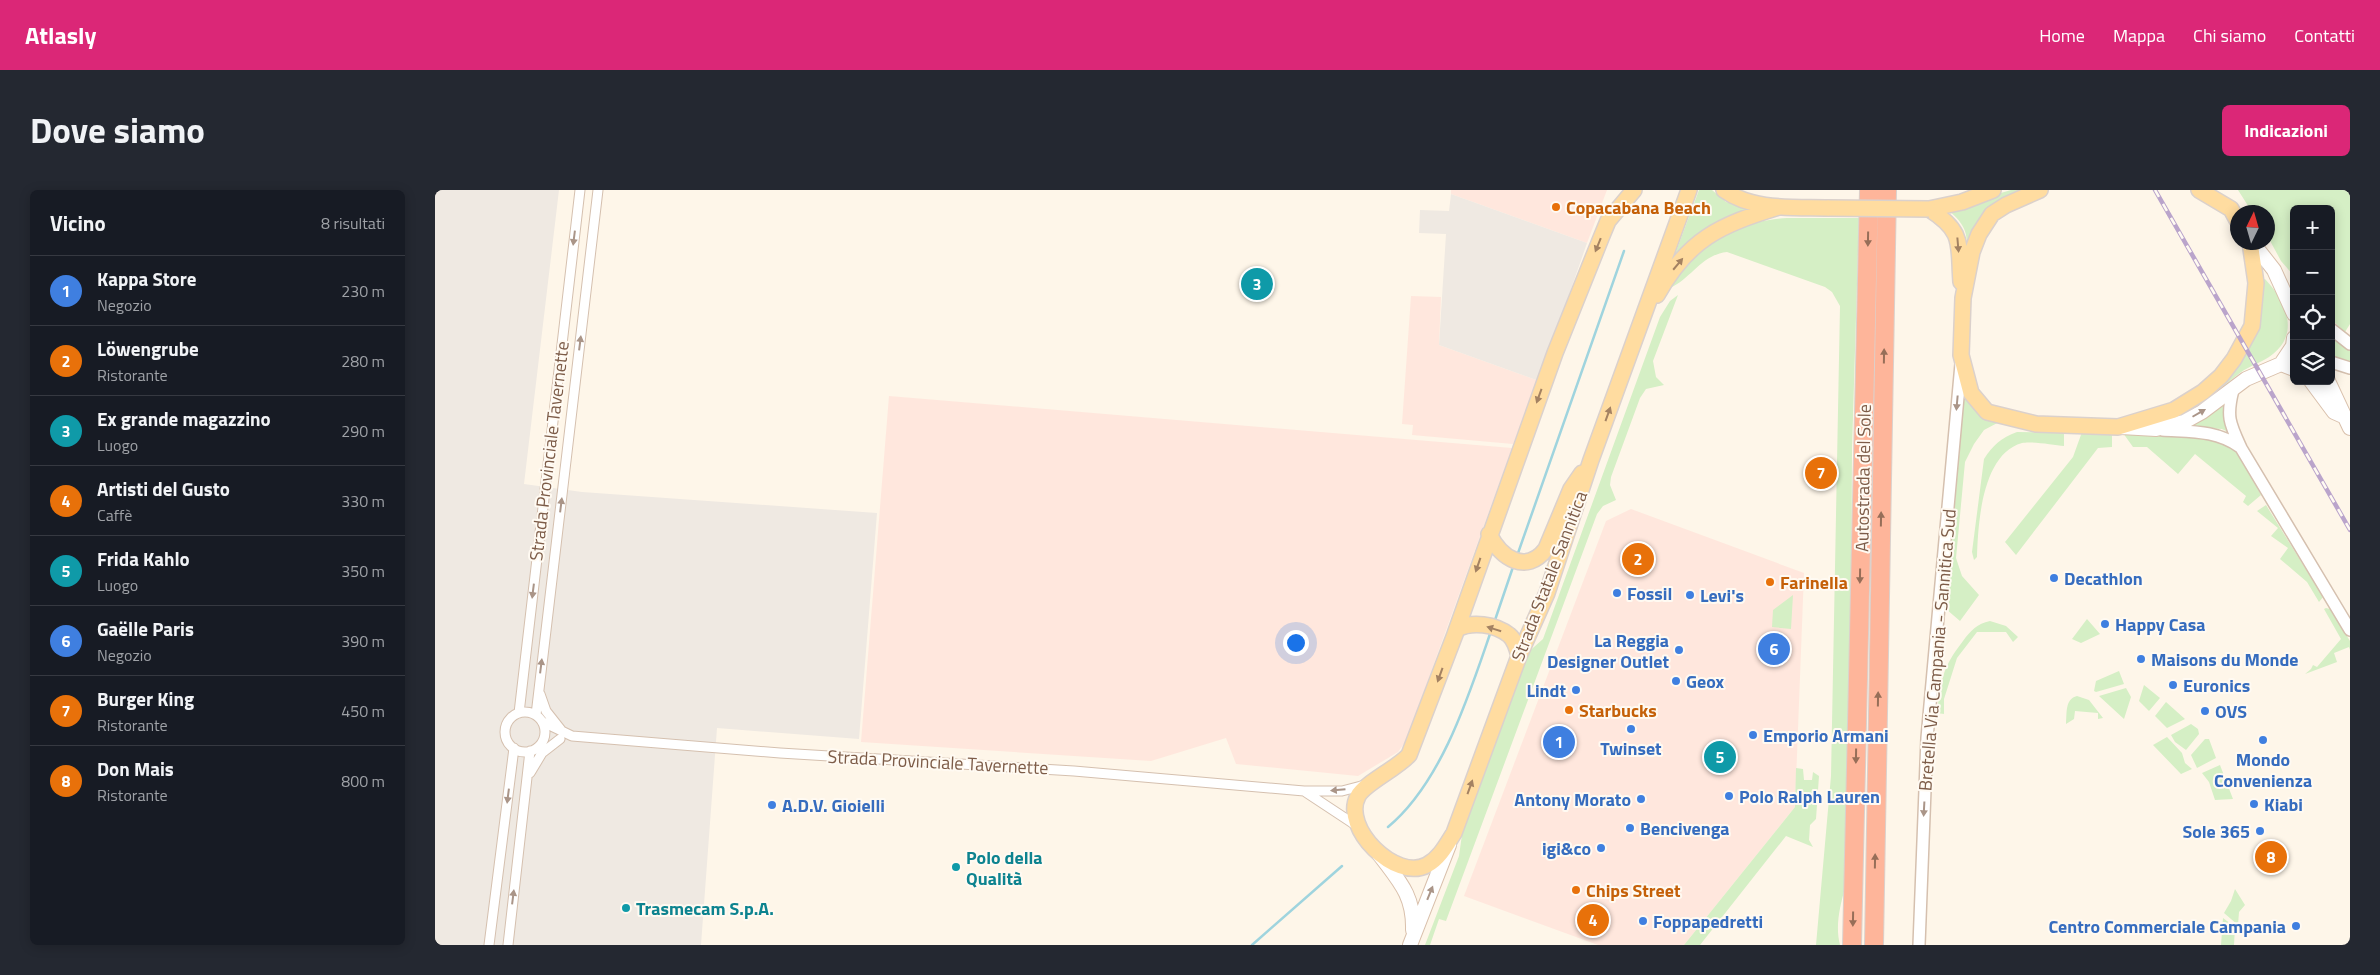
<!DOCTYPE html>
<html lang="it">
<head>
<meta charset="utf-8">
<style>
	:root { --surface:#171b24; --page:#242831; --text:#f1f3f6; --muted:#9ea1a6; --line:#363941; --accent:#db2777 }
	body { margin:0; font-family:"Titillium Web",sans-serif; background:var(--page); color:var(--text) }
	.controls { position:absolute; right:15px; top:15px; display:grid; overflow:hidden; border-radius:8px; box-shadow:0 2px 12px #0003 }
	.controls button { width:45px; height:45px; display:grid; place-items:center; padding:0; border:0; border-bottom:1px solid var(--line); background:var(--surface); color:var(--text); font:25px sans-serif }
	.compass { position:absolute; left:1795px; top:15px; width:45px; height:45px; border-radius:50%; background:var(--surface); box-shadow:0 2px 12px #0003; rotate:5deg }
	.you { position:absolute; left:860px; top:452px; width:18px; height:18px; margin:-12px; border:4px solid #fff; border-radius:50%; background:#1a73e8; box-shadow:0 0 0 8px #1a73e833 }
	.badge { display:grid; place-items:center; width:32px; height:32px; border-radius:50%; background:var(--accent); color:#fff; font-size:16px; font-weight:700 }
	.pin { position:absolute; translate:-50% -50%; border:2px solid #fff; box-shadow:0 1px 5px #0006 }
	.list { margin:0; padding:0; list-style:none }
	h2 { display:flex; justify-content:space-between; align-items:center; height:65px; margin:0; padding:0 20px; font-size:21px }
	h2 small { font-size:16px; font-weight:400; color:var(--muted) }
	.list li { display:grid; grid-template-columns:32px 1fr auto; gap:15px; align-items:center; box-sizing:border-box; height:70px; padding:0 20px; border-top:1px solid var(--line) }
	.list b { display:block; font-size:19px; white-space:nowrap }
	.list p { margin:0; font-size:16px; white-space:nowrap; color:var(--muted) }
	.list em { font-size:16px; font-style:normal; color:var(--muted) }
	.icon { flex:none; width:28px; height:28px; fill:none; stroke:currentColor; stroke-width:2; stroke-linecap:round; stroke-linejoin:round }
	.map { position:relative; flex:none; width:1915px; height:755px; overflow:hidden; border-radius:8px }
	header { display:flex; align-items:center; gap:30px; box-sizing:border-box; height:70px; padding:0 25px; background:var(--accent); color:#fff }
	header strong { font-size:24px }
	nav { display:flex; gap:28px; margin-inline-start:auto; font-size:18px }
	.intro { display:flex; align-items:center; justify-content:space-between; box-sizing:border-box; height:120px; padding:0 30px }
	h1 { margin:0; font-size:35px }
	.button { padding:12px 22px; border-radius:8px; background:var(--accent); color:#fff; font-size:18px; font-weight:700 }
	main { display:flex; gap:30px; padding:0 30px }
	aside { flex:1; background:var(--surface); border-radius:8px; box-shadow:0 2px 12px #0003 }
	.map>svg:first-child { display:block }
	.commercial { fill:#ffe7dd }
	.industrial { fill:#efe9e2 }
	.green { fill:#d5efc5 }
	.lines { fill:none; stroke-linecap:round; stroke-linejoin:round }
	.stream { stroke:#9fd4de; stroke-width:2.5 }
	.minor-casing { stroke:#d5c0af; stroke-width:11 }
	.tertiary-casing { stroke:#d5c0af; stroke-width:14 }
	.secondary-casing { stroke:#d9c0ac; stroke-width:16 }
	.primary-casing { stroke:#dbd1cc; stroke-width:18 }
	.motorway-casing { stroke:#dbd1cc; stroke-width:20 }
	.minor { stroke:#fff; stroke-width:9 }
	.tertiary { stroke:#fff; stroke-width:11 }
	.secondary { stroke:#fff; stroke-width:14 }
	.primary { stroke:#ffdca0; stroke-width:15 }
	.motorway { stroke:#feb59a; stroke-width:18 }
	.rail-casing { stroke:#baa4cb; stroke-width:4.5 }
	.rail { stroke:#fffaf2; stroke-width:2.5; stroke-dasharray:8; stroke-linecap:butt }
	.primary-bridge-casing { stroke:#dbd1cc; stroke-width:18; stroke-linecap:butt }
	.primary-bridge { stroke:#ffdca0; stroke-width:15 }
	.oneway { fill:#aa9588 }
	.oneway2 { fill:#976e58 }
	.oneway3 { fill:#a48262 }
	.food-dot { fill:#e8710a; stroke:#fffaf2; stroke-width:2 }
	.shop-dot { fill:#3f7fe0; stroke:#fffaf2; stroke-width:2 }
	.culture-dot { fill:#0f9aa8; stroke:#fffaf2; stroke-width:2 }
	.labels { text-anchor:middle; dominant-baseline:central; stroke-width:4; stroke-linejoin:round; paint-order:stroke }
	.food-label { font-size:18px; font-weight:bold; fill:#c56008; stroke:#fffaf2; text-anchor:start }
	.street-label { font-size:18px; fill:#7d5c48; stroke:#fffaf2 }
	.shop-label { font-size:18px; font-weight:bold; fill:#366cbe; stroke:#fffaf2; text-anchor:start }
	.culture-label { font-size:18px; font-weight:bold; fill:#0d838f; stroke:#fffaf2; text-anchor:start }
</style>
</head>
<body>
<header>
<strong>Atlasly</strong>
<nav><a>Home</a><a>Mappa</a><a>Chi siamo</a><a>Contatti</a></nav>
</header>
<div class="intro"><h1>Dove siamo</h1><a class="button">Indicazioni</a></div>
<main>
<aside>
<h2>Vicino<small>8 risultati</small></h2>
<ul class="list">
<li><span class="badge" style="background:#3f7fe0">1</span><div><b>Kappa Store</b><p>Negozio</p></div><em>230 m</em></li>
<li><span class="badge" style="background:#e8710a">2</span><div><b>Löwengrube</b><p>Ristorante</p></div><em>280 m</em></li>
<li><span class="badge" style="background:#0f9aa8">3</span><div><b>Ex grande magazzino</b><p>Luogo</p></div><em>290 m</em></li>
<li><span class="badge" style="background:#e8710a">4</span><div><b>Artisti del Gusto</b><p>Caffè</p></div><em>330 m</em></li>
<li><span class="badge" style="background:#0f9aa8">5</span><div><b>Frida Kahlo</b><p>Luogo</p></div><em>350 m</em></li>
<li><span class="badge" style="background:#3f7fe0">6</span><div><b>Gaëlle Paris</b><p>Negozio</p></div><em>390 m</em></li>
<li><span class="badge" style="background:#e8710a">7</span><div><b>Burger King</b><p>Ristorante</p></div><em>450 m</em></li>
<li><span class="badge" style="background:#e8710a">8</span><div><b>Don Mais</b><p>Ristorante</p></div><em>800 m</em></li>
</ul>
</aside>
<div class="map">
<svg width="1915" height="755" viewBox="0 0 1915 755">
	<rect width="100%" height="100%" fill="#fef6e9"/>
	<path class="commercial" d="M1016 0H1172L1152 53 1016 4Z
		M976 106 1006 107 1004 155 1104 191 1078 254 977 245 978 235 967 234Z
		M454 206 1077 258 971 551 963 562 923 586 801 574 791 548 716 571 426 552Z
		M1196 319 1369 383 1360 617 1249 755H1163L1029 706 1171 331Z"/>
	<path class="industrial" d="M0 0H124L89 294 147 302 442 323 424 549 282 538 266 755H0Z
		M1016 4 1152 53 1104 191 1004 155 1011 44 984 43 985 20 1014 21Z"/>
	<path class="green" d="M1264 0H1277L1291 12 1318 19C1283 29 1267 40 1240 64Z
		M1576 0H1590L1575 6 1533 75C1531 46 1536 39 1512 19Z
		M1803 0H1915V134L1910 142 1896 129V19H1859V86L1846 71 1833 47 1832 22H1817Z
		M1352 28H1424L1417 260 1416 473 1410 698C1405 716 1400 736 1405 755H1381L1396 586 1405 116 1397 102 1390 97 1292 62C1266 65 1257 88 1235 98 1260 53 1303 31 1352 28Z
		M1830 89C1852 112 1866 146 1834 167 1823 174 1811 177 1801 186 1779 203 1762 222 1734 230L1801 172 1827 90Z
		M1243 105 1218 171 1221 187 1229 195 1211 199 1205 208 1176 287 1175 295 1181 310 1168 316 1162 324 1011 731 1004 729 995 755H990L1024 666 1029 630 1090 465 1108 449 1225 127 1235 111Z
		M1896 143 1915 158V174L1896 170Z
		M1529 185 1568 230 1549 240 1539 254 1530 272 1521 368 1527 386 1544 405 1525 431 1511 419 1525 255Z
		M1789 213V228L1795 243 1787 239 1753 237Z
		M1582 242 1629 243V256C1619 255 1596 251 1587 253 1547 264 1543 333 1542 367L1539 370 1537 362 1549 269C1558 255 1566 248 1582 242Z
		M1647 242 1677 243V257L1663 258 1581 365 1570 352 1638 267Z
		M1688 243 1785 248 1806 265 1826 305 1813 316 1808 312 1811 306 1760 264 1743 284 1712 257H1698Z
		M1831 315 1888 407 1884 412 1872 392 1845 369 1853 358 1836 346 1843 338 1822 321Z
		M1358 405 1356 439 1337 437 1338 420Z
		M1891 418 1895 419 1915 451V460L1914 457 1899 463 1902 472 1870 484 1876 479 1878 475 1882 477 1906 449 1889 419Z
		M1652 429 1665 444 1646 453 1637 449Z
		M1555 431 1571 436 1583 447 1578 452 1571 442H1542L1522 468 1509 509V524L1502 523C1506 490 1507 478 1528 451 1536 440 1542 434 1555 431Z
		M1684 481 1689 494 1661 502 1659 501 1661 491Z
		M1709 495 1725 508 1714 521 1704 511Z
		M1691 498 1696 507 1689 529 1664 506Z
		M1642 506 1654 510 1668 528 1663 529V523L1640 521 1639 529 1631 534C1632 522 1630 509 1642 506Z
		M1731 512 1750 529 1732 538 1720 526Z
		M1756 534 1763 539 1764 544 1751 560 1740 552 1736 545Z
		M1732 547 1747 563 1750 573 1757 579 1746 584 1718 555Z
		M1770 549H1774L1781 568 1762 578 1756 565Z
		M1785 575 1798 609 1780 610 1774 592 1767 583Z
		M1361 578 1368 579 1369 590H1377L1378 582 1384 586 1381 629 1375 635 1374 650 1378 657 1351 646 1265 755H1249L1360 617Z
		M1800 699 1810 715 1804 722 1803 735 1789 723 1796 711Z
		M1788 728 1800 737 1799 755H1786Z"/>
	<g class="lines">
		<path class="stream" d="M1082 366 1189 61
			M1059 433 1078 377
			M953 637C1006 593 1033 508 1055 444
			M817 755 907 676"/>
		<defs>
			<path id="minor" d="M105 504 111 521 126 540
				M70 542a20 20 0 1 1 40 0a20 20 0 1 1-40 0Z
				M84 523 145 0
				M101 525 163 0
				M108 532 137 546 345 563 639 581 869 601H907L930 595
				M95 583 107 563 125 549
				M869 601 922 636
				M54 755 79 558
				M73 755 95 561"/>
			<path id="tertiary" d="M1896 139 1915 154
				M1896 172 1915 178
				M1798 200C1791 227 1795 234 1806 258L1915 440
				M1727 240C1756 242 1781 240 1805 257
				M1484 755 1492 548 1526 174"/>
			<path id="secondary" d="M1817 52 1839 80 1859 124
				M1846 174 1859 179
				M1876 191 1899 222 1908 226
				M1893 191 1915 238
				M1686 237 1721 239 1749 232 1767 222 1811 189 1846 174 1858 156 1859 148
				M944 664C964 691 979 705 978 740
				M975 755 1014 655"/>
			<path id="primary" d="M1289 0C1318 21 1359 17 1394 18
				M1605 0 1571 15 1557 24 1544 44 1537 62 1528 108 1526 165 1536 203 1552 222 1601 234 1683 237 1739 220 1768 202 1786 186 1799 169 1817 136 1821 93 1815 52
				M1764 0 1796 19 1802 30
				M1494 19C1530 42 1523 54 1526 92
				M1494 19 1527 12 1558 0
				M1222 105C1253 49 1285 35 1344 17
				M1054 344C1066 368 1091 385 1111 359L1136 299 1147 283
				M1020 444 1120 163 1166 48 1173 31 1199 0
				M1084 466C1082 458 1080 450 1074 445 1060 434 1037 431 1022 439L974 565C961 579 929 594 923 606 906 638 961 692 992 675 1005 668 1012 654 1019 643L1084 466 1112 403 1156 270 1254 0"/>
			<path id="motorway" d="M1417 755 1434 0
				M1439 755 1452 0"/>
		</defs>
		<use href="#minor" class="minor-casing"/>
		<use href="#tertiary" class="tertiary-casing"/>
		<use href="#secondary" class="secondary-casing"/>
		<use href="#primary" class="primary-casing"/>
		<use href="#motorway" class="motorway-casing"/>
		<use href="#minor" class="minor"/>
		<use href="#tertiary" class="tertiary"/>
		<use href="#secondary" class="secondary"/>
		<use href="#primary" class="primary"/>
		<use href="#motorway" class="motorway"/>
		<defs>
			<path id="rail" d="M1720 0 1915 340"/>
		</defs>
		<use href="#rail" class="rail-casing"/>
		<use href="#rail" class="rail"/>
		<defs>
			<path id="primary-bridge" d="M1394 18 1494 19"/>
		</defs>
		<use href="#primary-bridge" class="primary-bridge-casing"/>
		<use href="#primary-bridge" class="primary-bridge"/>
	</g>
	<defs><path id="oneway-solid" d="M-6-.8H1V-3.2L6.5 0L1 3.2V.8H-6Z" transform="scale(1.25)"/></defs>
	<g class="oneway">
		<use href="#oneway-solid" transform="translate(139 48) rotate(97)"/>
		<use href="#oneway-solid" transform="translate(145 153) rotate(-83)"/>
		<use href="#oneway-solid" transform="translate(1522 213) rotate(95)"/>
		<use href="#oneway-solid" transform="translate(1764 223) rotate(-30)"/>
		<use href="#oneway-solid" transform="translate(126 315) rotate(-83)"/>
		<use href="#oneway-solid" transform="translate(98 401) rotate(97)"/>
		<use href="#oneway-solid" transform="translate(106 476) rotate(-83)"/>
		<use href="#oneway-solid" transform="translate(903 600) rotate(175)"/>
		<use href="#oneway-solid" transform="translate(73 606) rotate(97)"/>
		<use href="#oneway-solid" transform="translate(1489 619) rotate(93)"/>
		<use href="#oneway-solid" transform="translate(995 703) rotate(-68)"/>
		<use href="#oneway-solid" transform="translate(78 707) rotate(-83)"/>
	</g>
	<g class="oneway2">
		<use href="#oneway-solid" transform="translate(1433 49) rotate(91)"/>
		<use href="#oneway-solid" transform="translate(1449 166) rotate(-89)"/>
		<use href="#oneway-solid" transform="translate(1446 329) rotate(-89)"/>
		<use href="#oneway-solid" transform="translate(1425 386) rotate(91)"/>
		<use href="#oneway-solid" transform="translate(1443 509) rotate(-89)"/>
		<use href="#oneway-solid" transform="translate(1421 566) rotate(91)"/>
		<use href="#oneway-solid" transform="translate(1440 671) rotate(-89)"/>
		<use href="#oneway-solid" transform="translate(1418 729) rotate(91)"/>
	</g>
	<g class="oneway3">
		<use href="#oneway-solid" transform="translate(1163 55) rotate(112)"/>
		<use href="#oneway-solid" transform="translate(1523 55) rotate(85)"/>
		<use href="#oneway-solid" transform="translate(1243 74) rotate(-50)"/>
		<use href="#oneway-solid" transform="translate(1104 206) rotate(110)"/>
		<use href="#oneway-solid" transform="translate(1173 224) rotate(-70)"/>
		<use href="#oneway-solid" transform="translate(1043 375) rotate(109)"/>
		<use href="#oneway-solid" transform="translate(1059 439) rotate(-163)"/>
		<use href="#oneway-solid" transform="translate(1005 485) rotate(110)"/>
		<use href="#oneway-solid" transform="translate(1035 597) rotate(-70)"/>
	</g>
	<g class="food-dot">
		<circle cx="1121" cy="17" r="5"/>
		<circle cx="1335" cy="392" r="5"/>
		<circle cx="1134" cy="520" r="5"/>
		<circle cx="1141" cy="700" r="5"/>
	</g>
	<g class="shop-dot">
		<circle cx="1619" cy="388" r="5"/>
		<circle cx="1182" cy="403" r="5"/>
		<circle cx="1255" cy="405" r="5"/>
		<circle cx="1670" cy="434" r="5"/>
		<circle cx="1244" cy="460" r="5"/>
		<circle cx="1706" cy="469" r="5"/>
		<circle cx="1241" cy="491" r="5"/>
		<circle cx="1738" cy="495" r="5"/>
		<circle cx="1141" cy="500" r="5"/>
		<circle cx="1770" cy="521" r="5"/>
		<circle cx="1196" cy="539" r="5"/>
		<circle cx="1318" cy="545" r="5"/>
		<circle cx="1828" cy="550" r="5"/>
		<circle cx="1294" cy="606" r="5"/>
		<circle cx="1206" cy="609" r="5"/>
		<circle cx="1819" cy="614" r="5"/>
		<circle cx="337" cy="615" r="5"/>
		<circle cx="1195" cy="638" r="5"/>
		<circle cx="1825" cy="641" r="5"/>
		<circle cx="1166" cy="658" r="5"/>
		<circle cx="1208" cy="731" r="5"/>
		<circle cx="1861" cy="736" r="5"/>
	</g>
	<g class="culture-dot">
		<circle cx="521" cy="677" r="5"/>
		<circle cx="191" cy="718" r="5"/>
	</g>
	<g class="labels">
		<g class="food-label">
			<text x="1131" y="17">Copacabana Beach</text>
			<text x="1345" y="392">Farinella</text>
			<text x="1144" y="520">Starbucks</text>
			<text x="1151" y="700">Chips Street</text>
		</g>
		<g class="street-label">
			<text transform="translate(114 261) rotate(-83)">Strada Provinciale Tavernette</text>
			<text transform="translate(1428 288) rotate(-89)">Autostrada del Sole</text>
			<text transform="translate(1114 386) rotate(-69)">Strada Statale Sannitica</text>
			<text transform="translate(1502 460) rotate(-85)">Bretella Via Campania - Sannitica Sud</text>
			<text transform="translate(503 572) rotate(3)">Strada Provinciale Tavernette</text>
		</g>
		<g class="shop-label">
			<text x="1629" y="388">Decathlon</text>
			<text x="1192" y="403">Fossil</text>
			<text x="1265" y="405">Levi's</text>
			<text x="1680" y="434">Happy Casa</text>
			<text x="1234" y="450" text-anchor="end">La Reggia<tspan x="1234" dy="21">Designer Outlet</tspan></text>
			<text x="1716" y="469">Maisons du Monde</text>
			<text x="1251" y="491">Geox</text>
			<text x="1748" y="495">Euronics</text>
			<text x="1131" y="500" text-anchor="end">Lindt</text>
			<text x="1780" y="521">OVS</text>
			<text x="1328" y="545">Emporio Armani</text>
			<text x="1196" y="558" text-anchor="middle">Twinset</text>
			<text x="1828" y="569" text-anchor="middle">Mondo<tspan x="1828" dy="21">Convenienza</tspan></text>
			<text x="1304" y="606">Polo Ralph Lauren</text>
			<text x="1196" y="609" text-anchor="end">Antony Morato</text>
			<text x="1829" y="614">Kiabi</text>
			<text x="347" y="615">A.D.V. Gioielli</text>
			<text x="1205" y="638">Bencivenga</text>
			<text x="1815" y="641" text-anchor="end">Sole 365</text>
			<text x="1156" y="658" text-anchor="end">igi&amp;co</text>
			<text x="1218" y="731">Foppapedretti</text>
			<text x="1851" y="736" text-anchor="end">Centro Commerciale Campania</text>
		</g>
		<g class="culture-label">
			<text x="531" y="667">Polo della<tspan x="531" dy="21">Qualità</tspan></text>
			<text x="201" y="718">Trasmecam S.p.A.</text>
		</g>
	</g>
</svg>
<div class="controls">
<button>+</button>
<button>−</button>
<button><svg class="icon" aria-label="locate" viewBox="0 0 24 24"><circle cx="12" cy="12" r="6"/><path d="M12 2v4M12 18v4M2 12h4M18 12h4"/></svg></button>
<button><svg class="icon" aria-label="layers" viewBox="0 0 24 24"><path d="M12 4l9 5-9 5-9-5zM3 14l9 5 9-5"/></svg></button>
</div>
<svg class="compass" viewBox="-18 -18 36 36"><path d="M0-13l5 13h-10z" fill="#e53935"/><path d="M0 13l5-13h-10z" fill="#9ea1a6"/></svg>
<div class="you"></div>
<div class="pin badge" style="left:1124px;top:552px;background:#3f7fe0">1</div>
<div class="pin badge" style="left:1203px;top:369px;background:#e8710a">2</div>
<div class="pin badge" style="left:822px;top:94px;background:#0f9aa8">3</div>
<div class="pin badge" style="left:1158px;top:730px;background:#e8710a">4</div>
<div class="pin badge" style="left:1285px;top:567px;background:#0f9aa8">5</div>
<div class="pin badge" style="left:1339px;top:459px;background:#3f7fe0">6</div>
<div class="pin badge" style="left:1386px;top:283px;background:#e8710a">7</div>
<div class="pin badge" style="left:1836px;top:667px;background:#e8710a">8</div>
</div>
</main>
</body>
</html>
